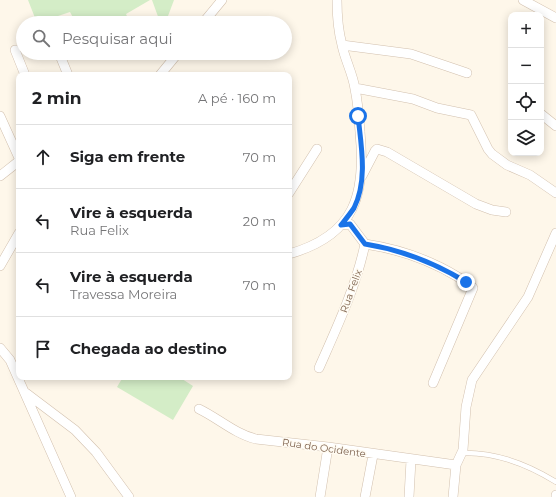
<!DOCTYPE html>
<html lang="pt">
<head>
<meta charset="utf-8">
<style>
	:root { --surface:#fff; --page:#f6f6f6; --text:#202124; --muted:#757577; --line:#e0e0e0 }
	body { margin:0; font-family:Montserrat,sans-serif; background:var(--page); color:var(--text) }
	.controls { position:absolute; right:12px; top:12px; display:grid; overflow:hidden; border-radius:8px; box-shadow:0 2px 10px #0003 }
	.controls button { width:36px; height:36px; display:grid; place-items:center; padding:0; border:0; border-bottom:1px solid var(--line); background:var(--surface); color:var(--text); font:20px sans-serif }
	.stop { position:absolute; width:12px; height:12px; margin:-9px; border:3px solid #1a73e8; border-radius:50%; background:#fff }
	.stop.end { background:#1a73e8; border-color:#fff; box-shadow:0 1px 4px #0008 }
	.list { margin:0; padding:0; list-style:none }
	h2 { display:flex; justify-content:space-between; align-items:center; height:52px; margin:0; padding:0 16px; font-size:17px }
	h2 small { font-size:13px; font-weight:400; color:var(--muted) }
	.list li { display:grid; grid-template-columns:26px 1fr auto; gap:12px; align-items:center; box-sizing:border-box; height:64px; padding:0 16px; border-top:1px solid var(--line) }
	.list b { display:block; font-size:15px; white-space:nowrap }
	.list p { margin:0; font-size:13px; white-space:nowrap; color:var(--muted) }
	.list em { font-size:13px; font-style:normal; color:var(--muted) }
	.icon { flex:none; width:22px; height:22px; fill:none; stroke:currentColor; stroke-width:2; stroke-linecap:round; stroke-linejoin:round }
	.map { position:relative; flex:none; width:556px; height:497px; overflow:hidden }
	.search { position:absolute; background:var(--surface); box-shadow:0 2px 10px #0003; left:16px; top:16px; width:276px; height:44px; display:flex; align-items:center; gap:10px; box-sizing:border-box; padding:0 14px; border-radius:22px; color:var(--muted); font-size:15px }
	.panel { position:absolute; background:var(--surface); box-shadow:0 2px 10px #0003; left:16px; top:72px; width:276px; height:308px; border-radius:8px }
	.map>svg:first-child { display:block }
	.green { fill:#d4edc7 }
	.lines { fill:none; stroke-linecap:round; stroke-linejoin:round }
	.service-casing { stroke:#d2c0ae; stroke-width:5.5 }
	.minor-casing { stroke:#d2c0ae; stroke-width:10 }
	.service { stroke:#fff; stroke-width:4.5 }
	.minor { stroke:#fff; stroke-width:9 }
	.route { stroke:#1a73e8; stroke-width:5 }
	.labels { text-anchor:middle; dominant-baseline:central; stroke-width:3; stroke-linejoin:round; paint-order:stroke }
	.street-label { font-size:10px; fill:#7b5f4b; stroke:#fffbf2 }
</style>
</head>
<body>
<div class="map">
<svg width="556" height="497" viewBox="0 0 556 497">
	<rect width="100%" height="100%" fill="#fef7ea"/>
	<path class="green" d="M28 0H150L126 14 129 21 125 23H76L70 12 37 23Z
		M152 0H174L168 16 160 22Z
		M123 377H179L193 386 173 420 117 387Z"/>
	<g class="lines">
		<defs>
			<path id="service" d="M462 453C497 452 527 464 556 482"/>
			<path id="minor" d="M523 0 556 18
				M203 23 222 0
				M342 45 411 54 467 73
				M15 50 25 75
				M59 53 68 75
				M160 75 178 53
				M355 88 413 99 437 108 471 115 488 149 492 154 507 165 530 175 556 193
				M541 114 556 126
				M0 116 19 158
				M0 176 19 161
				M362 176 375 151 377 149 387 152 476 204 492 210 506 212
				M289 193 317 149
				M365 244C399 249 430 260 458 277 463 281 470 283 473 288L433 383
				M289 254C356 235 366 194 360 132 359 118 358 103 355 89 353 74 345 60 342 45 338 30 337 15 337 0
				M0 266 19 233
				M0 348 10 360 71 497
				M319 368C337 327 356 287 365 244L350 224 341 225
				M26 393 75 430 96 452 129 497
				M199 409C218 418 235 434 256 439L328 447 456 465
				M320 497 328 447
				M365 497 373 455
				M409 497 411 460
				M453 497 456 465 463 450 466 407 472 380 528 297 556 233
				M556 497V495"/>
		</defs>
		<use href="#service" class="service-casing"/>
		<use href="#minor" class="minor-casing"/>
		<use href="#service" class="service"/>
		<use href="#minor" class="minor"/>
	</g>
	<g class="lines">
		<path class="route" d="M358 116C361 145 368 180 354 208 350 214 345 220 341 225L350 224 365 244C402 250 435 263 466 282"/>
	</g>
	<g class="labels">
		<g class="street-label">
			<text transform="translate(351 291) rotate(-70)">Rua Felix</text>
			<text transform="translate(324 448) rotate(8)">Rua do Ocidente</text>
		</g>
	</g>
</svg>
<div class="controls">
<button>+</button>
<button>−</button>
<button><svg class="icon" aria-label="locate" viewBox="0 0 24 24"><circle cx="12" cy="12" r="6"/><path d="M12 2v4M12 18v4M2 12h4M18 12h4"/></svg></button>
<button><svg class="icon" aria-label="layers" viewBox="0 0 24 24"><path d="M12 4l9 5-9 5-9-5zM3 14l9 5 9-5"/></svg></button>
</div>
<div class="stop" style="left:358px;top:116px"></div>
<div class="stop end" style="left:466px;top:282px"></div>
<div class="search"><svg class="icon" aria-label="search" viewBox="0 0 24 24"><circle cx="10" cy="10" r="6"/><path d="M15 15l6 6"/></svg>Pesquisar aqui</div>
<section class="panel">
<h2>2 min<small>A pé · 160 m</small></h2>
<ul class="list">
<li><svg class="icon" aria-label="ahead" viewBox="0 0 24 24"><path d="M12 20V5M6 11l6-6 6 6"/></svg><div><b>Siga em frente</b></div><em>70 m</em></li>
<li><svg class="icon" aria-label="left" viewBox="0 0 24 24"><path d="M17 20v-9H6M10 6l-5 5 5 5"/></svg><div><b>Vire à esquerda</b><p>Rua Felix</p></div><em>20 m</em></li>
<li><svg class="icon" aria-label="left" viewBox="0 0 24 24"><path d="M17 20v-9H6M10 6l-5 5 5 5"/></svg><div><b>Vire à esquerda</b><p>Travessa Moreira</p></div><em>70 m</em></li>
<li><svg class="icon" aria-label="arrive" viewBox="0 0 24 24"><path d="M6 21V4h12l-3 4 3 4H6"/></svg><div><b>Chegada ao destino</b></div></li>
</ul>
</section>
</div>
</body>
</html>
